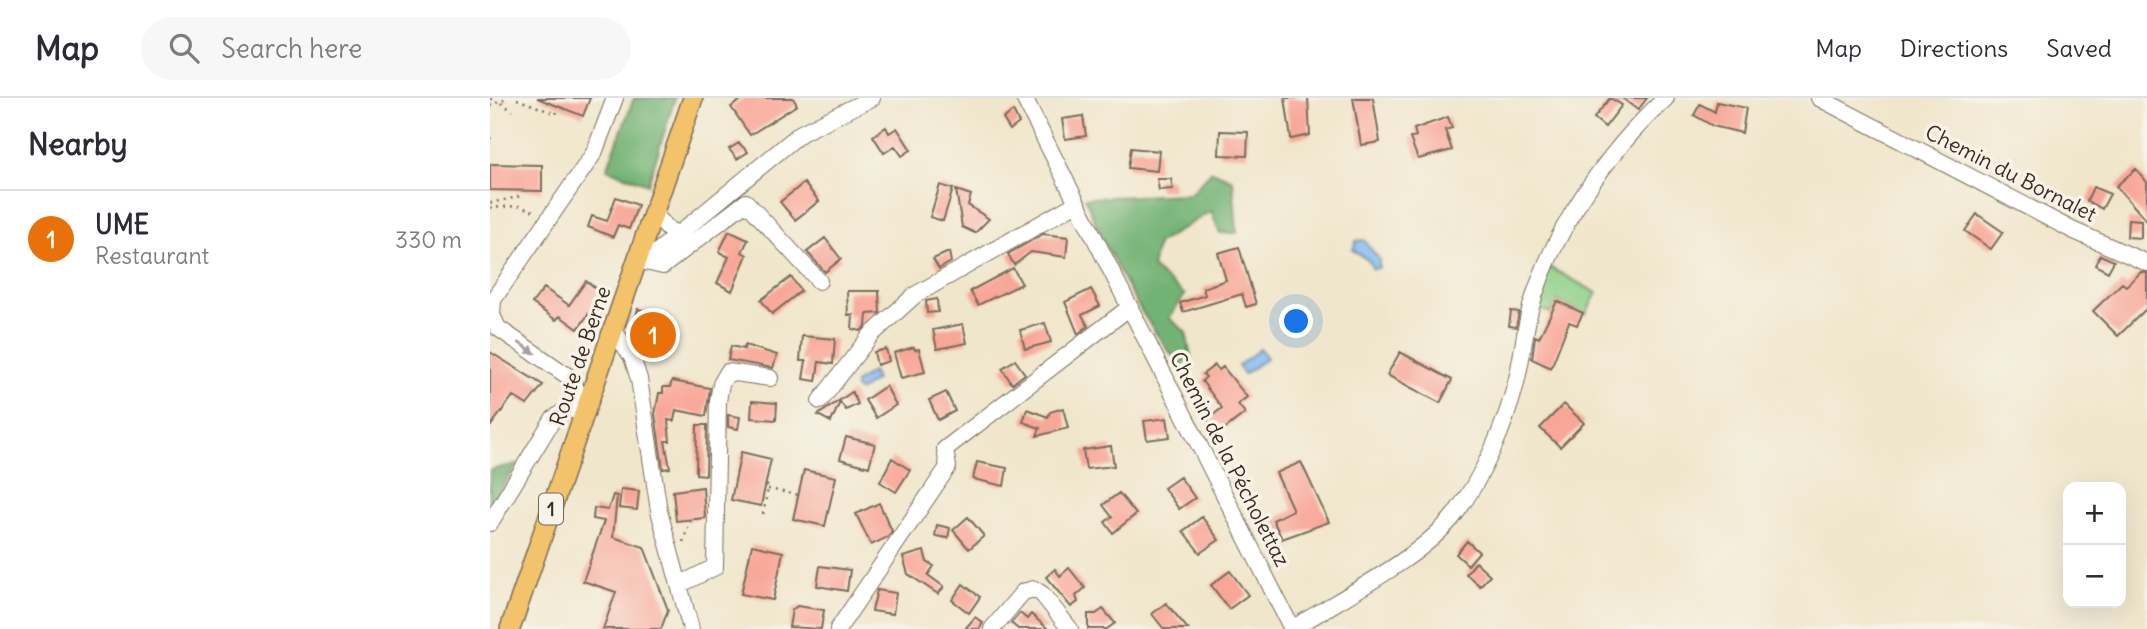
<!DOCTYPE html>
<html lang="en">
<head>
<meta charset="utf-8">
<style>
	:root { --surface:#fff; --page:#f7f7f7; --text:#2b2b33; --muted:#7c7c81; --line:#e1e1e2; --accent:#ea580c }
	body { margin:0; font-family:Delius,sans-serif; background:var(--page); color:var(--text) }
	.controls { position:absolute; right:21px; bottom:21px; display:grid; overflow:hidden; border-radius:14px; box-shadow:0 7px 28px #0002 }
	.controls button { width:63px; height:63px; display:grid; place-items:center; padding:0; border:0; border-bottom:2px solid var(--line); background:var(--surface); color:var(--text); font:35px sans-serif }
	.you { position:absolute; left:807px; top:224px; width:24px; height:24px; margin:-18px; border:5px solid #fff; border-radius:50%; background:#1a73e8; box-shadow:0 0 0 10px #1a73e833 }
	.badge { display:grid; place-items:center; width:46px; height:46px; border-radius:50%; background:var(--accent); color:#fff; font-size:23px; font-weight:700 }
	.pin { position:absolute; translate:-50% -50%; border:4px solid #fff; box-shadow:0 2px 7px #0006 }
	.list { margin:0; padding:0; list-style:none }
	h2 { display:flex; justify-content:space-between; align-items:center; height:91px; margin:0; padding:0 28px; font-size:30px }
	h2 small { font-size:23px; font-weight:400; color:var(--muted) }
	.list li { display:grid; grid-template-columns:46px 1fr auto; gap:21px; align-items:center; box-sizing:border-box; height:98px; padding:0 28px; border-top:2px solid var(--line) }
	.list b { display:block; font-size:26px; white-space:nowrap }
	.list p { margin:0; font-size:23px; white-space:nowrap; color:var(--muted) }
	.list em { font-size:23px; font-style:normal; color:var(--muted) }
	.icon { flex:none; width:38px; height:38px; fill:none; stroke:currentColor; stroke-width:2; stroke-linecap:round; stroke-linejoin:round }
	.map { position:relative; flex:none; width:1657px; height:531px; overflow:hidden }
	header { display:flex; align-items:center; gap:42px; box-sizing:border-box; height:98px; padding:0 35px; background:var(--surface); border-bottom:2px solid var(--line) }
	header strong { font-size:33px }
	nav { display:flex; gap:38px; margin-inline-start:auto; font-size:24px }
	.search { width:490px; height:63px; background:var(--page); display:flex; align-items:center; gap:18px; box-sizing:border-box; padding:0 24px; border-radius:38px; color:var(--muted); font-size:26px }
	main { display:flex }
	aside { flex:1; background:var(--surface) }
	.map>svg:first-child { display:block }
	.green { fill:#8ed088; stroke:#647d53; stroke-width:2 }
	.forest { fill:#72b274; stroke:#566e49; stroke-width:2 }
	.water { fill:#81bcf3; stroke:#5e7388; stroke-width:2 }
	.building { fill:#f8a697 }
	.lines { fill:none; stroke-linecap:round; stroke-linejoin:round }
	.minor-casing { stroke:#7a6c5b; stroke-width:18 }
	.major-casing { stroke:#7a6c5b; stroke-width:22 }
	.path { stroke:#7a6c5b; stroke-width:2.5; stroke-dasharray:2 5; stroke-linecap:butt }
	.minor { stroke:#fff; stroke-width:16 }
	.major { stroke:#f2c36a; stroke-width:19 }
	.oneway { fill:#a79f9a }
	.labels { text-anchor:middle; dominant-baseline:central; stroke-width:7; stroke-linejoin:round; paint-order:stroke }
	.shield { fill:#f7f3e8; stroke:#73665b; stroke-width:2 }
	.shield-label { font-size:19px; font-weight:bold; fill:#3b2a1e }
	.street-label { font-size:21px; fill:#3b2a1e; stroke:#f7f3e8 }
</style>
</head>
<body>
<header>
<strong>Map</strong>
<div class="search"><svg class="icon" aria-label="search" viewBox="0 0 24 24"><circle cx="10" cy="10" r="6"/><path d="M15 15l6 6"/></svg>Search here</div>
<nav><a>Map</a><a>Directions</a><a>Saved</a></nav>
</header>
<main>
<aside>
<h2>Nearby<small></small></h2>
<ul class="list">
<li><span class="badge" style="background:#e8710a">1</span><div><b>UME</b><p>Restaurant</p></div><em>330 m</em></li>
</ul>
</aside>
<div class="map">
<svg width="1657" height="531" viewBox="0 0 1657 531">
	<rect width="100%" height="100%" fill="#f7f3e8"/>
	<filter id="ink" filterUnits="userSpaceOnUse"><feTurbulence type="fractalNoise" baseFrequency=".0143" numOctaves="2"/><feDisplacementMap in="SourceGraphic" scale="14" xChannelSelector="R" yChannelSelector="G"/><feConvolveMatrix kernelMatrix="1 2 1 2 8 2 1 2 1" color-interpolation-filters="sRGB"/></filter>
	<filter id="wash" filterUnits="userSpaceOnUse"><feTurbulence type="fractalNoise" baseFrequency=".00686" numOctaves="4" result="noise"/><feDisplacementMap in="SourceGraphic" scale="28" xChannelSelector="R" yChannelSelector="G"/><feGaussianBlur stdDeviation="1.57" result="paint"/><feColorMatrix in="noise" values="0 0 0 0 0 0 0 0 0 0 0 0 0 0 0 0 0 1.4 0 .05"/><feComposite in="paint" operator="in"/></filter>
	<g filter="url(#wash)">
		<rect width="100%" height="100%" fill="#f0e6cb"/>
		<path class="green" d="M1059 169 1107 195 1095 217 1068 203 1061 215 1046 210Z"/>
		<path class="forest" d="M144 0H185L158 86 117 71Z
			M722 73 743 82 747 135H730L721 113 667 146 662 170 695 197 679 220 696 234 701 259 691 268C649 219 620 159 595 100L700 96Z
			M27 366V367L0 408V372Z"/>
		<path class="water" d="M874 142 889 161V170L883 171 879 163 863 152 866 143Z
			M770 251 777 260 754 276 748 268Z
			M382 274 386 282 369 293 365 291V285Z"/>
		<g id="blocks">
			<path class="building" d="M47 0H100L93 18Z
				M254 0H303L307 7 260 37 241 9Z
				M795 0H818L820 37 801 41Z
				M863 0H883L890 44 871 47Z
				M1120 0 1132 7 1115 29 1104 20Z
				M1132 0H1157L1148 12Z
				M1227 4 1256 10 1252 35 1223 28 1204 17 1210 6 1225 14Z
				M523 13 529 25 520 32 513 21Z
				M593 18 596 38 575 41 572 21Z
				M958 19 962 30 955 32 962 52 928 61 920 40 926 38 924 31Z
				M396 29 399 35 407 30 421 52 412 58 405 48 394 55 383 38Z
				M730 33 758 34 757 58 729 57Z
				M249 45 258 54 247 61 239 51Z
				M641 50 669 53 667 73 638 70Z
				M0 66 52 67V93L0 92Z
				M1646 71 1657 84V123L1626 88Z
				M667 81H681L683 91 669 92Z
				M314 85 329 103 305 122 290 104Z
				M450 87 463 91 453 123 440 119Z
				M1603 89 1620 96 1612 111 1597 103Z
				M466 92 481 97 478 107 499 121 485 135 472 129Z
				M126 99 148 107 139 131 128 127 123 139 98 129 102 118 117 123Z
				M1487 116 1513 134 1501 151 1475 133Z
				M1638 121 1651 122V140L1637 139Z
				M239 133 258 142 252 154 257 157 242 193 227 185 239 159 229 154Z
				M553 136 578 139 576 159 541 154 524 167 518 156Z
				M335 140 351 161 335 174 317 154Z
				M749 149 766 206 756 209 752 196 693 214 690 205 715 197 713 190 736 182 728 155Z
				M459 154 461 164 449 171 443 161Z
				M1610 157 1624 163 1618 174 1605 167Z
				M523 170 532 186 488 207 480 193Z
				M1651 174 1657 175V210L1628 238 1603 213 1632 185 1636 188Z
				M301 179 311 193 282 216 271 202Z
				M96 183 113 195 88 231 70 218 66 222 42 205 54 190 79 207Z
				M601 191 610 208 592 217 598 228 588 236 575 204Z
				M357 193H389L390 215 377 216 376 228 371 233 362 231 363 217H358Z
				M447 201 448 214 437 215 436 203Z
				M1067 203 1093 215 1087 227 1079 224 1061 270 1042 261 1045 238 1049 240Z
				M148 211 180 219 170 262 153 258 156 239 142 236Z
				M1021 213 1029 214 1026 229 1019 228Z
				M555 225 561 244 535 251 530 232Z
				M473 226 477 245 447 251 443 232Z
				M312 238 345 241 343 266 329 264 326 283 313 281 316 263H310Z
				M255 247 287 257 283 270 238 262 241 248 254 251Z
				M424 249 425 252 429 251 435 274 411 280 404 255Z
				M396 251 399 263 387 267 384 254Z
				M0 254 53 287 37 307 23 298 0 329Z
				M910 254 962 282 950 305 897 277Z
				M525 262 535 276 522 286 512 270Z
				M725 267 729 272 733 269 757 299 748 306 755 315 728 336 717 322 732 310 712 283 716 279 713 276Z
				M182 283 220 290 216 318 186 312 184 323 178 322 180 343H175L180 370 173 371 165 316 169 295H173V289H180Z
				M396 288 406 307 386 320 375 302Z
				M362 294 368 306 356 312 350 304 341 324 328 317Z
				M456 294 465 313 448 322 439 302Z
				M262 303 287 305 286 322 261 320Z
				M1074 306 1094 325 1070 349 1050 330Z
				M573 310 578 330 547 338 550 330 533 324 537 311 558 319 560 314Z
				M238 317 250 319 248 331 238 329Z
				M677 320 680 339 657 342 654 323Z
				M207 327H217L216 377 206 376Z
				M356 339 385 346 379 369 350 361Z
				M621 348 624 368 596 371 593 352Z
				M251 354 281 361 271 408 241 402Z
				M402 360 420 372 406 394 390 384Z
				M487 364 517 370 514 388 483 381Z
				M811 364 839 424 792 441 783 422 803 412 786 375Z
				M314 372 346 379 335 428 303 421Z
				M690 379 705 400 689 411 674 390Z
				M213 389 215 420 186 423 183 393Z
				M131 391 149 393 147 412 129 410Z
				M629 395 646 416 623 435 615 424 622 419 613 407Z
				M123 397 127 398 123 439 154 449 178 512 171 531H113L126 494 93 483 114 423 103 421 104 410 118 412Z
				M389 405 402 433 398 439 381 447 366 416Z
				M478 419 494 438 479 451 463 432Z
				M712 419 729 442 710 455 693 433Z
				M447 427 460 430 458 440 445 438Z
				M977 443 989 454 978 467 966 456Z
				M262 447 293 454 283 502 251 496Z
				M434 453 437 464 444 468 438 477 454 489 448 496 418 476 413 459Z
				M986 464 1000 477 990 488 976 476Z
				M330 468 360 472 357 493 327 488Z
				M579 470 595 490 586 498 588 504 581 509 556 479 565 471 570 478Z
				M740 473 758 497 739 511 721 487Z
				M473 486 490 499 479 515 462 502Z
				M387 492 406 495 403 516 382 513Z
				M676 505 698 531H674L662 516Z
				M307 508 334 512 331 531 299 529 302 512Z
				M613 511 625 525 617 531H598V516H606Z
				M530 515 537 521 541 516 558 531H528L521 525Z
				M485 519 493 525 489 531H475Z"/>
		</g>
	</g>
	<g filter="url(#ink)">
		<use href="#blocks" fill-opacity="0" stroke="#7a6c5b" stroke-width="2"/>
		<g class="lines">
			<defs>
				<path id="minor" d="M534 0 802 531
					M1329 0 1582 132 1657 165
					M163 115 180 133 191 136
					M151 163 173 168 256 104 329 183
					M155 164 311 35 382 0
					M123 231 142 259 149 281 169 413 201 531
					M330 303 381 237 425 197 587 105
					M0 425 63 321 77 311 95 314 82 281 8 230 2 217 3 202 104 55 125 0
					M189 487 225 469 228 303 231 286 238 274 280 280
					M348 531 458 369 455 351 640 209
					M502 531 533 494 544 491 552 496 580 531
					M802 531C851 500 932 460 966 415 993 378 1015 329 1026 285 1032 261 1034 236 1040 212 1062 133 1116 55 1176 0"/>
				<path id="major" d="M20 531 203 0"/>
			</defs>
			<use href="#minor" class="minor-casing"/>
			<use href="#major" class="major-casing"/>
			<path class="path" d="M1 0 2 7
				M27 1 66 16 68 12
				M11 5 23 13
				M0 8 16 0
				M0 41 2 36
				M0 105 28 99 30 92
				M0 110 28 108 47 114
				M278 391 309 397
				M273 416 278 391 276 383
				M193 444 201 422"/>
			<use href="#minor" class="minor"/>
			<use href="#major" class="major"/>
		</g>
		<defs><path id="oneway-solid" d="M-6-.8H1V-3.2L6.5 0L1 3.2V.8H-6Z" transform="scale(1.75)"/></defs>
		<use class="oneway" href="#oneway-solid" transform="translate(37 250) rotate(33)"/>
	</g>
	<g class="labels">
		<rect class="shield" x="49" y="395.5" width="24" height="31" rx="5"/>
		<g class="shield-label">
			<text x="61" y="411">1</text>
		</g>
		<g class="street-label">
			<text transform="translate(1521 75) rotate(27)">Chemin du Bornalet</text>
			<text transform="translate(90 258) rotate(-71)">Route de Berne</text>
			<text transform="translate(740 361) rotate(63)">Chemin de la Pécholettaz</text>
		</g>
	</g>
</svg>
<div class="controls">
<button>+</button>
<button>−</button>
</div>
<div class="you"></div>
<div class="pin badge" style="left:163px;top:237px;background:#e8710a">1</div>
</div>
</main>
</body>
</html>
